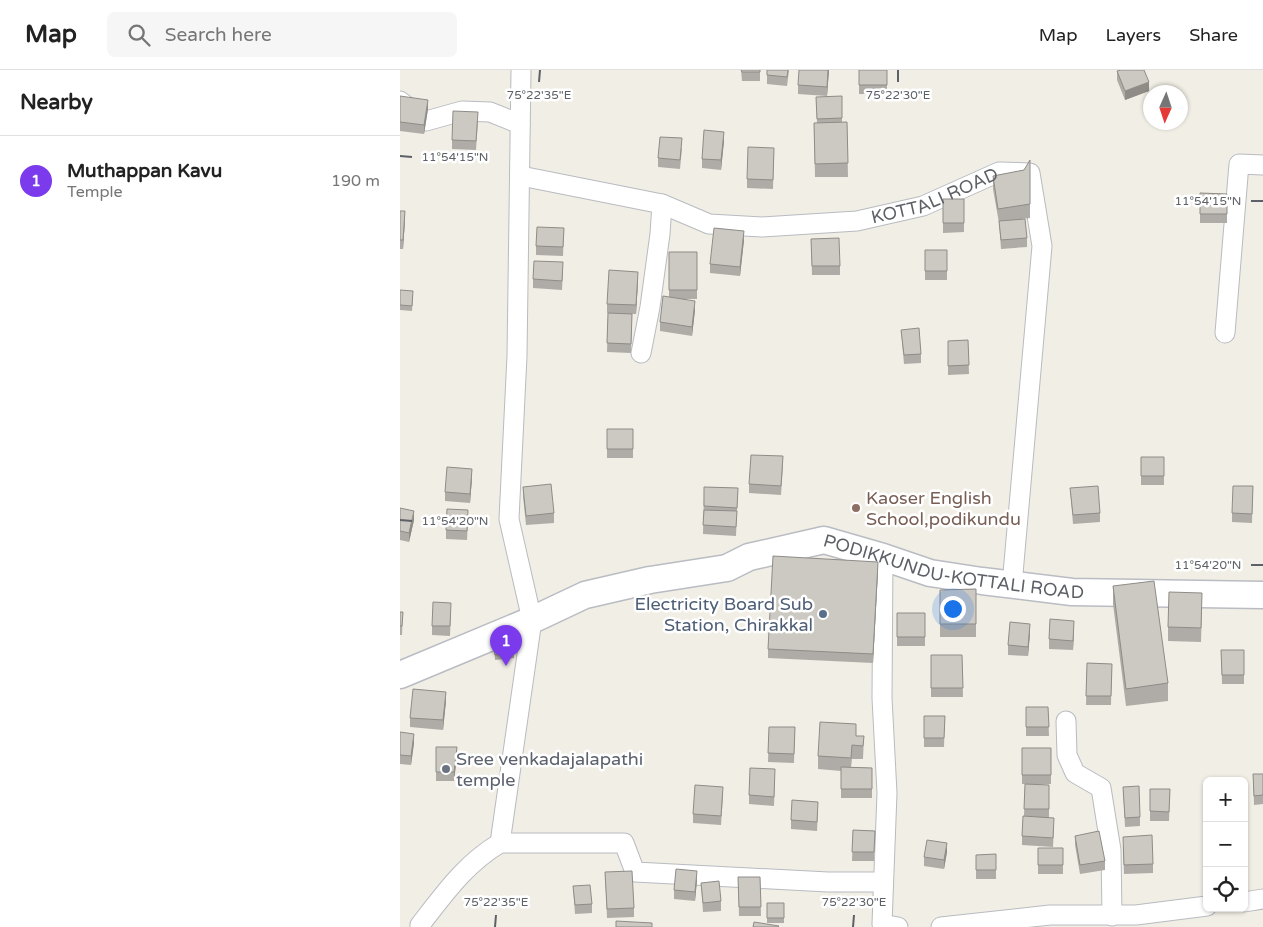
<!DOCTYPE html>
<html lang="en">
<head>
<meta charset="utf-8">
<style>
	:root { --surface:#fff; --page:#f6f6f6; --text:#222; --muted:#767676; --line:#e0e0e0; --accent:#7c3aed }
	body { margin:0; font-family:"Varela Round",sans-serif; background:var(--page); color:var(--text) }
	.controls { position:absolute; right:15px; bottom:15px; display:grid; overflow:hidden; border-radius:8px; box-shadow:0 1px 4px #0004 }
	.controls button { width:45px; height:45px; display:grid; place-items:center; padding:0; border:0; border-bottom:1px solid var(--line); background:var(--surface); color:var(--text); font:25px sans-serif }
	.compass { position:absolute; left:743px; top:15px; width:45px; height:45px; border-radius:50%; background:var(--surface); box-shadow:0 1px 4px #0004; rotate:183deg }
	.you { position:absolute; left:552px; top:538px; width:18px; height:18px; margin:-12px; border:4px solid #fff; border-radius:50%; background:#1a73e8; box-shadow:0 0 0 8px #1a73e833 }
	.badge { display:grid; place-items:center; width:32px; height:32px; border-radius:50%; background:var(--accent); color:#fff; font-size:16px; font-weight:700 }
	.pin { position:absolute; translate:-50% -41px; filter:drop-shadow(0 1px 2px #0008) }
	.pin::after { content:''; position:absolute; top:26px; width:18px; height:15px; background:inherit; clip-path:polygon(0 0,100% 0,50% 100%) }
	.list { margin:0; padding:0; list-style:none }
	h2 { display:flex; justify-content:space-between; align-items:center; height:65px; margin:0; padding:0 20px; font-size:21px }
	h2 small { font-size:16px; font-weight:400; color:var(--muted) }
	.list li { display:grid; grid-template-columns:32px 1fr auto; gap:15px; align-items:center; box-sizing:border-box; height:90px; padding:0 20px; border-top:1px solid var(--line) }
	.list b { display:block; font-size:19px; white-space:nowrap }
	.list p { margin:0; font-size:16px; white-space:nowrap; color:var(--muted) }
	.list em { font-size:16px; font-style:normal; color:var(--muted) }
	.icon { flex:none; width:28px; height:28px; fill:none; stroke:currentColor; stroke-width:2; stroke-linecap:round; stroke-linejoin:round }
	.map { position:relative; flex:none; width:863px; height:857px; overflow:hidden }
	header { display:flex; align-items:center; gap:30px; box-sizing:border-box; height:70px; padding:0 25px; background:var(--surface); border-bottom:1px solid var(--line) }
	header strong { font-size:24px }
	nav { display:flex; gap:28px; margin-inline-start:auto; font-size:18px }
	.search { width:350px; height:45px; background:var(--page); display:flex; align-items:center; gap:12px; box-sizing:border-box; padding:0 18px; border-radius:8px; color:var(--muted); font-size:19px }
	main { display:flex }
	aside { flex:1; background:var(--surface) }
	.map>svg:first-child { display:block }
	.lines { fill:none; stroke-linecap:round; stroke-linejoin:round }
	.minor-casing { stroke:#b8bbc0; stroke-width:21 }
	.secondary-casing { stroke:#b9bcc2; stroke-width:29 }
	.minor { stroke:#fff; stroke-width:19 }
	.secondary { stroke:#fff; stroke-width:26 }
	.wall { fill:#afaca7 }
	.shaded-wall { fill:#8f8c88 }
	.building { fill:#ccc8c2; stroke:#8f8c88 }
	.ticks { fill:none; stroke:#5d6167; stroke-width:2 }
	.education-dot { fill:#8d6e63; stroke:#fff; stroke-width:2 }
	.service-dot { fill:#5c6f8a; stroke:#fff; stroke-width:2 }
	.worship-dot { fill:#6b7280; stroke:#fff; stroke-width:2 }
	.labels { text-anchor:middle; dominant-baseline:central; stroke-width:5; stroke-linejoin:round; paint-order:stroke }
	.street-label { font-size:18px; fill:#5d6167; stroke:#fff }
	.education-label { font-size:18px; fill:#785e54; stroke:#fff; text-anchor:start }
	.service-label { font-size:18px; fill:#4e5e75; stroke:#fff; text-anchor:end }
	.worship-label { font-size:18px; fill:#5b616d; stroke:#fff; text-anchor:start }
	.ticks-label { font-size:12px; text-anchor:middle; fill:#5d6167; stroke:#fff; stroke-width:5; stroke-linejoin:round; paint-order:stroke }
</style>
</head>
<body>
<header>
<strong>Map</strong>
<div class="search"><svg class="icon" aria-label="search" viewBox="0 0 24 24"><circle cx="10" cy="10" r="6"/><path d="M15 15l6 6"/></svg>Search here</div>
<nav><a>Map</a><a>Layers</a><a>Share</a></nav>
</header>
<main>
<aside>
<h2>Nearby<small></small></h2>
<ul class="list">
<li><span class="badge">1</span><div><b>Muthappan Kavu</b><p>Temple</p></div><em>190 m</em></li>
</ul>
</aside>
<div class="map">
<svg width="863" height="857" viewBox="0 0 863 857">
	<rect width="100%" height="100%" fill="#f1eee5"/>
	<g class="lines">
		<defs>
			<g id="minor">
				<path d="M0 31 26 51 62 41 90 42 120 54"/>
				<path id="s1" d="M121 106 262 134 309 154 362 157 457 151 523 136 599 102 630 103 642 176 612 515"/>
				<path d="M825 263 839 94 863 95"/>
				<path d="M241 283 250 237 260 164 262 134"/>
				<path d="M483 487 482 628 487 723 482 854 498 857"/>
				<path d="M666 651 667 685 675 703 701 718 711 780 712 846"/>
				<path d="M100 773 132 550 109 449 117 286 121 0"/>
				<path d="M844 832 863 829"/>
				<path d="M20 855C45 823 65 794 100 773H224L235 802 428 812H483"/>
				<path d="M541 857 650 845H736L807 836"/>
			</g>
			<g id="secondary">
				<path id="s2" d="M0 605 132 550 185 525 250 510 327 498 349 487 424 470 483 487 530 503 582 511 672 522 863 525"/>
			</g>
		</defs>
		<use href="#minor" class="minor-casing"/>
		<use href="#secondary" class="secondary-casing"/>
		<use href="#minor" class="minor"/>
		<use href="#secondary" class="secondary"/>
	</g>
	<path class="wall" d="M341 0H360V11H342Z
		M389 0 387 16 367 14V5Z
		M429 0 427 26 398 24V15Z
		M459 0H487V24H459Z
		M717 1 749 21 725 30 717 10Z
		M0 26 28 39 24 64 0 61Z
		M416 27 442 48V52H447L448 107H415L414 53H417Z
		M78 51 76 80 52 79V70Z
		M324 71 321 100 302 98V89Z
		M282 78 280 99 258 97V88Z
		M374 78 373 119 347 118V109Z
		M630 90V148L622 149 627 168V177L601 179 599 153 593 119V106L624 100Z
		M800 123 827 124V153H800Z
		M543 129H564V162L543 163Z
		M0 141 5 150 3 179H0Z
		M164 158 163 186 136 185V176Z
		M411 169 440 196V205H412Z
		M344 170 340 206 310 203V194Z
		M525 180H547V210H525Z
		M269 182H297V229H286L295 240 292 266 260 261V252L269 227Z
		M163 201 162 220 133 218V209Z
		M238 211 236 244H232L231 283 207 282 208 243H207V234Z
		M0 220 13 226 12 241 0 240Z
		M501 260 521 284V293L504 294Z
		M568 270 569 304 548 305V271Z
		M207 359H233V388H207Z
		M741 387H764V415H741Z
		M383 395 381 425 349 423V414Z
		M72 408 70 433 45 431V422Z
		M853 416 852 453 832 452V443Z
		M123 417 154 443V453L126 455 123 426Z
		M304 417 338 418 336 466 303 464Z
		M670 418 700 443V452L673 454Z
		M0 438 14 450 9 472 0 470Z
		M68 449 67 470 46 469V460Z
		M478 501 473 593 368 588V579Z
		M713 516 768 613V631L726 636 713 534Z
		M576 519V567H540V520Z
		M802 537 801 572 768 571V557Z
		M0 542H3L2 565H0Z
		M51 542 50 566 32 565V556Z
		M497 543H525V576H497Z
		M674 560 673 580 649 579V569Z
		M630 563 628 586 608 585V575Z
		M114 568V588L95 590 94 573Z
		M821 580 844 605V614H822Z
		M531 585H562L563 627H531Z
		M687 593 712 594 711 635H686Z
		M46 631 43 660 10 657V648Z
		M626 637H648L649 666H626Z
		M524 646H545L544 677H524Z
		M369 657H395L394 693 368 692Z
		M0 662 14 673 11 695 0 694Z
		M456 666H464L463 689H452L451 697 472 698V728H441V701L418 699V686Z
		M36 677 57 686 54 711H36Z
		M622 678H651V714H622Z
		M853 704H863V734L854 735Z
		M375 708 374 736 349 734V725Z
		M625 714 649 715V748L654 757 653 777 622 775V766L624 746Z
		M723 717 740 747V756L725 757Z
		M750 719H770L769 751H750Z
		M323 726 321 755 293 753V744Z
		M418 741 417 761 391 759V750Z
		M453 760 475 761 474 791H452Z
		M675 766 705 791V800L680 804 675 775Z
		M723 776 753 794V803L724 804Z
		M638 778H663V804H638Z
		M547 782 544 799 524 796V787Z
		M596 784V809H576V785Z
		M205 802 234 838V847L207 848Z
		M338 807H360L361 846H339Z
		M297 810 295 831 274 829V820Z
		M301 813 321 831V841L303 842Z
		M173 816 192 834V843L175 844Z
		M367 833H384V853H367Z"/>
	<path class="shaded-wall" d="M428 0H429L427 26V17Z
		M749 12V21L725 30V21Z
		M28 30V39L24 64V55Z
		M324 62V71L321 100V90Z
		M5 141V150L3 179V170Z
		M344 161V170L340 206V197Z
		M238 202V211L236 244V235Z
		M295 231V240L292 266V257Z
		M72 399V408L70 433V424Z
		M14 441V450L9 472V463Z
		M478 492V501L473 593V584Z
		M674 551V560L673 580V571Z
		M630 554V563L628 586V577Z
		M46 622V631L43 660V650Z
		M14 664V673L11 695V686Z
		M57 677V686L54 711V702Z
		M547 773V782L544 799V790Z
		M297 801V810L295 831V822Z"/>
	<path class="building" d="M341 0H360V2H342Z
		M367 0H388L387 7 367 5Z
		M399 0H428L427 17 398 15Z
		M459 0H487V15H459Z
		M721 0H744L749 12 725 21 717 1Z
		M0 26 28 30 24 55 0 52Z
		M442 26V48L417 49 416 27Z
		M53 41 78 42 76 71 52 70Z
		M447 52 448 93 415 94 414 53Z
		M304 60 324 62 321 90 302 89Z
		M260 67 282 68 280 90 258 88Z
		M348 77 374 78 373 110 347 109Z
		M630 90V134L598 139 593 106 624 100Z
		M800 123 827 124V144H800Z
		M543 129H564V153H543Z
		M0 141H5L3 170H0Z
		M625 149 627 168 601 170 599 151Z
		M137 157 164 158 163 177 136 176Z
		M314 158 344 161 340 197 310 194Z
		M439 168 440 196H412L411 169Z
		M525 180H547V201H525Z
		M269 182H297V220H269Z
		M134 191 163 192 162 211 133 209Z
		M209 200 238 202 236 235 207 234Z
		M0 220 13 221 12 236 0 235Z
		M263 226 295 231 292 257 260 252Z
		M208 243 232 244 231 274 207 273Z
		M519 258 521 284 504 285 501 260Z
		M568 270 569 295 548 296V271Z
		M207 359H233V379H207Z
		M351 385 383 386 381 416 349 414Z
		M741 387H764V406H741Z
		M47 397 72 399 70 424 45 422Z
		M151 414 154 443 126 446 123 417Z
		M698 416 700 443 673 445 670 418Z
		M833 416H853L852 444 832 443Z
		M304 417 338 418 337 438 304 436Z
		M0 438 14 441 9 463 0 461Z
		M47 439 68 440 67 461 46 460Z
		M304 440 337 441 336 457 303 455Z
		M373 486 478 492 473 584 368 579Z
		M754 511 768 613 726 619 713 516Z
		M576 519V554H540V520Z
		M769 522 802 523 801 558 768 557Z
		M33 532 51 533 50 556H32Z
		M0 542H3L2 556H0Z
		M497 543H525V567H497Z
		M650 549 674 551 673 571 649 569Z
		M610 552 630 554 628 577 608 575Z
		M114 568V583L95 585 94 573Z
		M821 580H844V605H822Z
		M531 585H562L563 618H531Z
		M687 593 712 594 711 626H686Z
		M13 619 46 622 43 650 10 648Z
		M626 637H648L649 657H626Z
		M524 646H545L544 668H524Z
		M420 652 456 654V666H464L463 676 452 675 451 688 418 686Z
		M369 657H395L394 684 368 683Z
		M0 662 14 664 11 686 0 685Z
		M36 677H57L54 702H36Z
		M622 678H651V705H622Z
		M441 697 472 698V719H441Z
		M350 698 375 699 374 727 349 725Z
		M853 704H863V725L854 726Z
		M625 714 649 715V739H624Z
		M295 715 323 717 321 746 293 744Z
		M739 716 740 747 725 748 723 717Z
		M750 719H770L769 742 750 741Z
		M392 730 418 732 417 752 391 750Z
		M623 746 654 748 653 768 622 766Z
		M453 760 475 761 474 782H452Z
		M699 761 705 791 680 795 675 766Z
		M752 765 753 794 724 795 723 767Z
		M527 770 547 773 544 790 524 787Z
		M638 778H663V795H638Z
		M596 784V800H576V785Z
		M276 799 297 801 295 822 274 820Z
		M232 801 234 838 207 839 205 802Z
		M338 807H360L361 837H339Z
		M319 811 321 831 303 833 301 813Z
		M190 815 192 834 175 835 173 816Z
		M367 833H384V848H367Z
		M216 851 252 853V857H216Z
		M354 852 379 856 378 857H353Z"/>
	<path class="ticks" d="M139 12 140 0M498 12V0M0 86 12 87M851 131H863M0 450 12 451M851 495H863M95 857 96 845M453 857 454 845"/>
	<circle class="education-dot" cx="456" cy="438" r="5"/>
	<circle class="service-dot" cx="423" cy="544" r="5"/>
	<circle class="worship-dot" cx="46" cy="699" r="5"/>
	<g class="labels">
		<g class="street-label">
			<text stroke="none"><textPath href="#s1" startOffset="425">KOTTALI ROAD</textPath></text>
			<text stroke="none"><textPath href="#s2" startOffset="581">PODIKKUNDU-KOTTALI ROAD</textPath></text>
		</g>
		<g class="education-label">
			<text x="466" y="428">Kaoser English<tspan x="466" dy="21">School,podikundu</tspan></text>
		</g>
		<g class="service-label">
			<text x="413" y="534">Electricity Board Sub<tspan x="413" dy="21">Station, Chirakkal</tspan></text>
		</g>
		<g class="worship-label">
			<text x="56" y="689">Sree venkadajalapathi<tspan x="56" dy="21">temple</tspan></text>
		</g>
	</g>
	<g class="ticks-label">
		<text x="139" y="29">75°22'35"E</text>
		<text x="498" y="29">75°22'30"E</text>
		<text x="55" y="91">11°54'15"N</text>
		<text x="808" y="135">11°54'15"N</text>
		<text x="55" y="455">11°54'20"N</text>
		<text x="808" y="499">11°54'20"N</text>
		<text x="96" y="836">75°22'35"E</text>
		<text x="454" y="836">75°22'30"E</text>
	</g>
</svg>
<div class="controls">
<button>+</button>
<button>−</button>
<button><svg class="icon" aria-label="locate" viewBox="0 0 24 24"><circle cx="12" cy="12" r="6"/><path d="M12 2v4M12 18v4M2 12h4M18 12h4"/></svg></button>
</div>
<svg class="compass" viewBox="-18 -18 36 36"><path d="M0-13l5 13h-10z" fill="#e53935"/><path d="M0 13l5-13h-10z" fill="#767676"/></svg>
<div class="you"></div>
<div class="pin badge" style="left:106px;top:596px">1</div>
</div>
</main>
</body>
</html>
